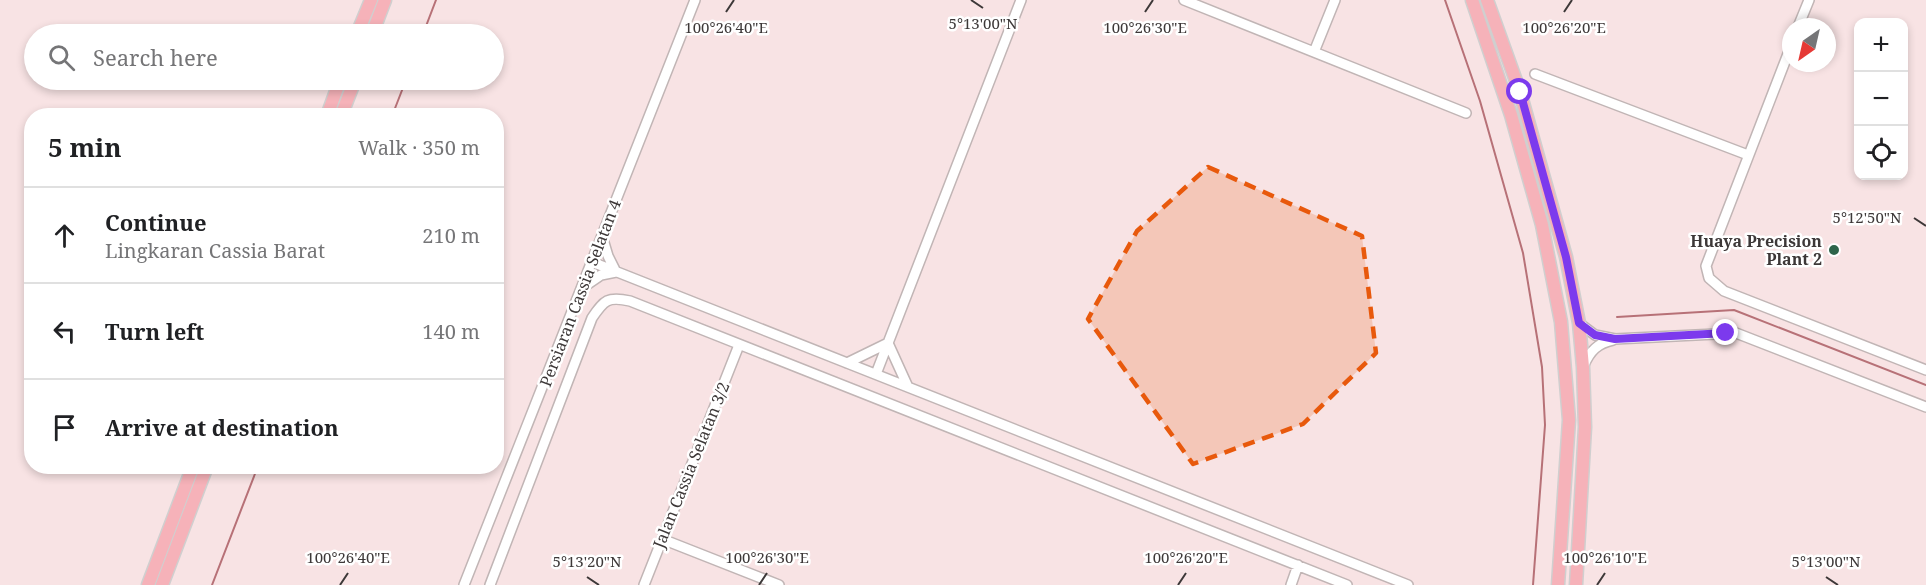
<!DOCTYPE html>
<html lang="en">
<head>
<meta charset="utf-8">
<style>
	:root { --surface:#fff; --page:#f2f2f2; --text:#202124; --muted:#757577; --line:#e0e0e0 }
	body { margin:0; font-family:"Noto Serif",serif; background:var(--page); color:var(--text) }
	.controls { position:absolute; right:18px; top:18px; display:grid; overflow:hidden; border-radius:12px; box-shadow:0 3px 9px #0003 }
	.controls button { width:54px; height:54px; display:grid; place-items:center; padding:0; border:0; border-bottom:2px solid var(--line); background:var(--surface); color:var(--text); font:30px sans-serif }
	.compass { position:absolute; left:1782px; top:18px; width:54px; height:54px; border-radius:50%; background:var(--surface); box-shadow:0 3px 9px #0003; rotate:214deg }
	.stop { position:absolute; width:18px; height:18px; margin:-14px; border:4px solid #7c3aed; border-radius:50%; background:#fff }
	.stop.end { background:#7c3aed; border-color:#fff; box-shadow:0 2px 6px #0008 }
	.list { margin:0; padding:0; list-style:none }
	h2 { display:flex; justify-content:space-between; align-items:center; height:78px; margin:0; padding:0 24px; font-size:26px }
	h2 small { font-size:20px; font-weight:400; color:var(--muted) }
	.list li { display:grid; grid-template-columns:39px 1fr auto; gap:18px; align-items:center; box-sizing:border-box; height:96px; padding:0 24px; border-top:2px solid var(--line) }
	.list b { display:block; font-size:22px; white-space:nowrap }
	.list p { margin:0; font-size:20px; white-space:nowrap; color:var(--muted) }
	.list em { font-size:20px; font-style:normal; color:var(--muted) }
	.icon { flex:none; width:33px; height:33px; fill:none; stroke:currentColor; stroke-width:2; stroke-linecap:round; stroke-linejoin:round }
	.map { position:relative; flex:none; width:1926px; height:585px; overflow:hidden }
	.search { position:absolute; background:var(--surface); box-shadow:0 3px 9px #0003; left:24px; top:24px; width:480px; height:66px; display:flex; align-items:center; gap:15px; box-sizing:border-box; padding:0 21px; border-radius:33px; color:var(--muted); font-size:22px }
	.panel { position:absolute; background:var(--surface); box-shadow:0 3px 9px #0003; left:24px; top:108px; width:480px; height:366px; border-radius:24px }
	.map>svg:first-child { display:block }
	.built { fill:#f8e3e4; fill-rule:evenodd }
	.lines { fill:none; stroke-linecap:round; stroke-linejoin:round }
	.stream { stroke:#b77177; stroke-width:2 }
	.minor-casing { stroke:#c1b5b5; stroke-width:12 }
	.major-casing { stroke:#d0cfcf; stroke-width:15 }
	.minor { stroke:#fff; stroke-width:9 }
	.major { stroke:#f6b2b9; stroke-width:12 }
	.route { stroke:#7c3aed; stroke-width:8 }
	.marked { fill:#e8590c; fill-opacity:0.2; stroke:#e8590c; stroke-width:4.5; stroke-dasharray:12 8; stroke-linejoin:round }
	.ticks { fill:none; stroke:#3d3838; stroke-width:2 }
	.poi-dot { fill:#2e644a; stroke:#fff; stroke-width:2 }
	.labels { text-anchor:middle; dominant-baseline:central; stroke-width:5; stroke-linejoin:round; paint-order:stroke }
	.poi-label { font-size:16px; font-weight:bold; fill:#3d3838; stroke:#fff; text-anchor:end }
	.street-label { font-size:16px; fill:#3d3838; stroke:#fff }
	.ticks-label { font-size:15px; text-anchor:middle; fill:#3d3838; stroke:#fff; stroke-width:5; stroke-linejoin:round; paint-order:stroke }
</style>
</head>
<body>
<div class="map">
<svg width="1926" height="585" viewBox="0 0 1926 585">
	<rect width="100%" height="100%" fill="#fcf0f0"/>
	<path class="built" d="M0 0H1926V585H0ZM1858 22H1904V176H1858ZM1791 27H1827V63H1791ZM34 34H494V80H34ZM32 116H496V466H32Z"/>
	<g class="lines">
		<path class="stream" d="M1445 0 1480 101 1523 253 1542 367 1545 425 1533 585
			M423 34 436 0
			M392 116 406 80
			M1617 317 1734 310 1926 385
			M212 585 258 466"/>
		<defs>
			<path id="minor" d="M1184 0 1466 113
				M1798 27 1809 0
				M1791 46 1706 266 1709 278 1724 291 1926 370
				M1314 52 1335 0
				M1535 74 1748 155
				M592 262 1408 585
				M582 288 601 275 616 272 608 256 602 236
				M1579 323 1595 335 1615 339 1736 333 1926 407
				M847 363 888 343 908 387
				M1584 365C1590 351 1598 343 1613 340
				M876 374 1021 0
				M662 539 779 585
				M464 585 695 0
				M490 585 592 318C604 300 608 296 630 301L1347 585
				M644 585 739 345
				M1291 585 1298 565"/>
			<path id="major" d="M1472 0 1511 115 1542 225 1561 322 1569 420 1558 585
				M1487 0 1520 92 1566 257 1579 323 1583 367 1585 427 1576 585
				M357 34 371 0
				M372 34 385 0
				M327 116 340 80
				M341 116 355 80
				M148 585 193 466
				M162 585 207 466"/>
		</defs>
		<use href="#minor" class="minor-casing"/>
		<use href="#major" class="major-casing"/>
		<use href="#minor" class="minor"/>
		<use href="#major" class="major"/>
	</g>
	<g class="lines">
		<path class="route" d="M1520 92 1566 257 1579 323 1595 335 1615 339 1726 333"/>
	</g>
	<path class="marked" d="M1208 167 1362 236 1376 353 1303 424 1193 464 1088 319 1137 231Z"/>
	<path class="ticks" d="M971 0 983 8M726 12 734 0M1145 12 1153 0M1564 12 1572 0M1914 218 1926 226M587 577 599 585M1826 577 1838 585M340 585 348 573M759 585 767 573M1178 585 1186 573M1597 585 1605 573"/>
	<circle class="poi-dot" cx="1834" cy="250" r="6"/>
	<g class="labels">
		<g class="poi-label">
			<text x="1822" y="241">Huaya Precision<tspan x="1822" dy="18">Plant 2</tspan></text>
		</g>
		<g class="street-label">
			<text transform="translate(580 293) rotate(-69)">Persiaran Cassia Selatan 4</text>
			<text transform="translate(691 465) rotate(-68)">Jalan Cassia Selatan 3/2</text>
		</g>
	</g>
	<g class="ticks-label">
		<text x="983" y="29">5°13'00"N</text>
		<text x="726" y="33">100°26'40"E</text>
		<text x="1145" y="33">100°26'30"E</text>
		<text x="1564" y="33">100°26'20"E</text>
		<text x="1867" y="223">5°12'50"N</text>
		<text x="348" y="563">100°26'40"E</text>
		<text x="767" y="563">100°26'30"E</text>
		<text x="1186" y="563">100°26'20"E</text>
		<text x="1605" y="563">100°26'10"E</text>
		<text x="587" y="567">5°13'20"N</text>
		<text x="1826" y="567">5°13'00"N</text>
	</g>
</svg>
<div class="controls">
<button>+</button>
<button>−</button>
<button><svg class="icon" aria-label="locate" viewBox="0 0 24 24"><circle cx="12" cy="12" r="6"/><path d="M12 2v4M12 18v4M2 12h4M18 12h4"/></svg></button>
</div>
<svg class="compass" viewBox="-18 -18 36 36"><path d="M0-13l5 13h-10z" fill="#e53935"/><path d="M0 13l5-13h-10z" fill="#757577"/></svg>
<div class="stop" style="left:1520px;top:92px"></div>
<div class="stop end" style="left:1726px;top:333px"></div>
<div class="search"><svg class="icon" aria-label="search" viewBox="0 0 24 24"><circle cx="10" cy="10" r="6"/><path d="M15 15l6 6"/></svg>Search here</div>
<section class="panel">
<h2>5 min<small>Walk · 350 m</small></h2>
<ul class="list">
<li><svg class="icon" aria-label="ahead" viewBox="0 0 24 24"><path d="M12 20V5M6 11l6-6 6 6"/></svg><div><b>Continue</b><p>Lingkaran Cassia Barat</p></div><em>210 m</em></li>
<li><svg class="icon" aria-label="left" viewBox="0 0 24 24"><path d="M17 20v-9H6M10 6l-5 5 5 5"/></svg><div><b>Turn left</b></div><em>140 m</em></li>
<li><svg class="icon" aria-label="arrive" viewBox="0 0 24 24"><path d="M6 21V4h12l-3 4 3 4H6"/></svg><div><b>Arrive at destination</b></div></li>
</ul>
</section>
</div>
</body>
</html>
